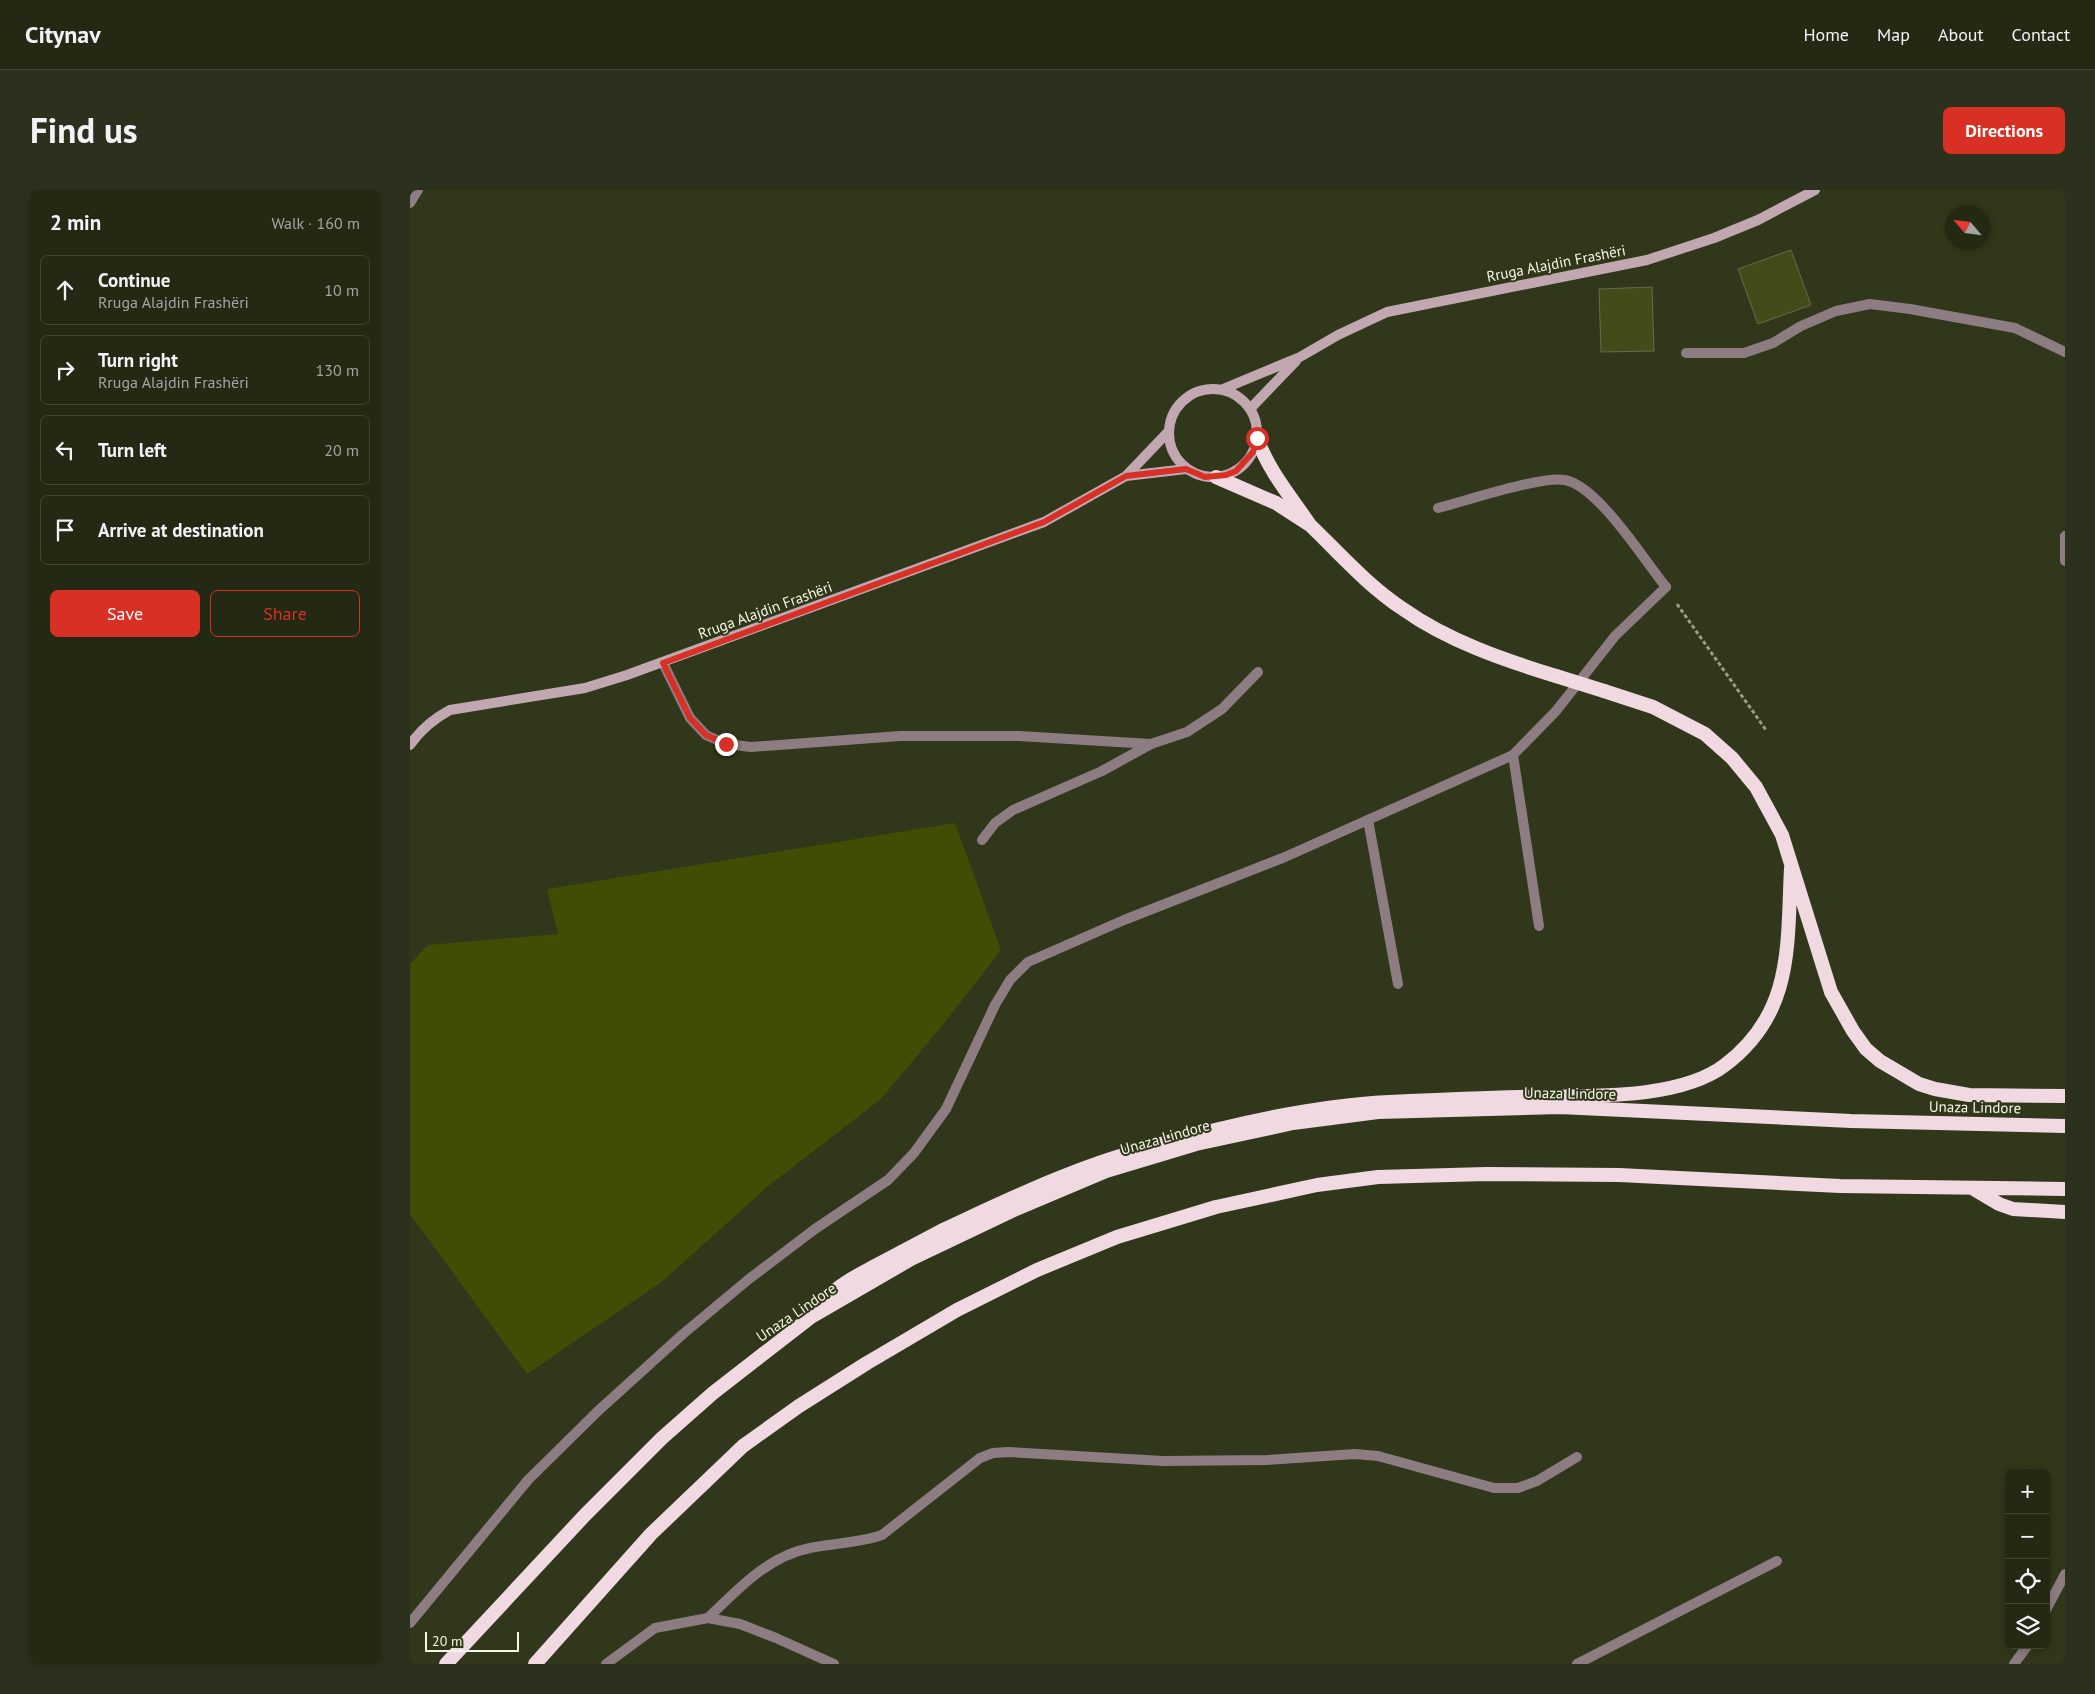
<!DOCTYPE html>
<html lang="en">
<head>
<meta charset="utf-8">
<style>
	:root { --surface:#242914; --page:#2c311d; --text:#f1f3f6; --muted:#a3a6a0; --line:#414534; --accent:#d93025 }
	body { margin:0; font-family:"PT Sans",sans-serif; background:var(--page); color:var(--text) }
	.controls { position:absolute; right:15px; bottom:15px; display:grid; overflow:hidden; border-radius:8px; box-shadow:0 2px 8px #0003 }
	.controls button { width:45px; height:45px; display:grid; place-items:center; padding:0; border:0; border-bottom:1px solid var(--line); background:var(--surface); color:var(--text); font:25px sans-serif }
	.compass { position:absolute; left:1535px; top:15px; width:45px; height:45px; border-radius:50%; background:var(--surface); box-shadow:0 2px 8px #0003; rotate:298deg }
	.scale { position:absolute; left:15px; bottom:12px; width:94px; box-sizing:border-box; padding-left:5px; border:2px solid #f3f8e6; border-top:0; font-size:14px; line-height:18px; white-space:nowrap; color:#f3f8e6; -webkit-text-stroke:4px #30371a; paint-order:stroke }
	.stop { position:absolute; width:15px; height:15px; margin:-11px; border:4px solid #d93025; border-radius:50%; background:#fff }
	.stop.end { background:#d93025; border-color:#fff; box-shadow:0 1px 5px #0008 }
	.list { margin:0; padding:0; list-style:none }
	h2 { display:flex; justify-content:space-between; align-items:center; height:65px; margin:0; padding:0 20px; font-size:21px }
	h2 small { font-size:16px; font-weight:400; color:var(--muted) }
	.list li { display:grid; grid-template-columns:32px 1fr auto; gap:15px; align-items:center; box-sizing:border-box; height:70px; margin:0 10px 10px; padding:0 10px; border:1px solid var(--line); border-radius:8px }
	.list b { display:block; font-size:19px; white-space:nowrap }
	.list p { margin:0; font-size:16px; white-space:nowrap; color:var(--muted) }
	.list em { font-size:16px; font-style:normal; color:var(--muted) }
	.actions { display:flex; gap:10px; padding:15px 20px }
	.actions a { flex:1; padding:11px 0; border:1px solid var(--accent); border-radius:8px; text-align:center; font-size:18px; color:var(--accent) }
	.actions .main { background:var(--accent); color:#fff }
	.icon { flex:none; width:28px; height:28px; fill:none; stroke:currentColor; stroke-width:2; stroke-linecap:round; stroke-linejoin:round }
	.map { position:relative; flex:none; width:1655px; height:1474px; overflow:hidden; border-radius:8px }
	header { display:flex; align-items:center; gap:30px; box-sizing:border-box; height:70px; padding:0 25px; background:var(--surface); border-bottom:1px solid var(--line) }
	header strong { font-size:24px }
	nav { display:flex; gap:28px; margin-inline-start:auto; font-size:18px }
	.intro { display:flex; align-items:center; justify-content:space-between; box-sizing:border-box; height:120px; padding:0 30px }
	h1 { margin:0; font-size:35px }
	.button { padding:12px 22px; border-radius:8px; background:var(--accent); color:#fff; font-size:18px; font-weight:700 }
	main { display:flex; gap:30px; padding:0 30px }
	aside { flex:1; background:var(--surface); border-radius:8px; box-shadow:0 2px 8px #0003 }
	.map>svg:first-child { display:block }
	.green { fill:#414d04 }
	.building { fill:#424c19; stroke:#646c4d }
	.lines { fill:none; stroke-linecap:round; stroke-linejoin:round }
	.path { stroke:#979d86; stroke-width:3; stroke-dasharray:4 2.5; stroke-linecap:butt }
	.service { stroke:#8d7d83; stroke-width:10 }
	.minor { stroke:#8d7d83; stroke-width:10 }
	.secondary { stroke:#c0a7b0; stroke-width:10 }
	.trunk { stroke:#f1d9e2; stroke-width:14 }
	.trunk-bridge { stroke:#f1d9e2; stroke-width:14 }
	.route { stroke:#d93025; stroke-width:6 }
	.labels { text-anchor:middle; dominant-baseline:central; stroke-width:4; stroke-linejoin:round; paint-order:stroke }
	.street-label { font-size:15px; fill:#f3f8e6; stroke:#30371a }
</style>
</head>
<body>
<header>
<strong>Citynav</strong>
<nav><a>Home</a><a>Map</a><a>About</a><a>Contact</a></nav>
</header>
<div class="intro"><h1>Find us</h1><a class="button">Directions</a></div>
<main>
<aside>
<h2>2 min<small>Walk · 160 m</small></h2>
<ul class="list">
<li><svg class="icon" aria-label="ahead" viewBox="0 0 24 24"><path d="M12 20V5M6 11l6-6 6 6"/></svg><div><b>Continue</b><p>Rruga Alajdin Frashëri</p></div><em>10 m</em></li>
<li><svg class="icon" aria-label="right" viewBox="0 0 24 24"><path d="M7 20v-9h11M14 6l5 5-5 5"/></svg><div><b>Turn right</b><p>Rruga Alajdin Frashëri</p></div><em>130 m</em></li>
<li><svg class="icon" aria-label="left" viewBox="0 0 24 24"><path d="M17 20v-9H6M10 6l-5 5 5 5"/></svg><div><b>Turn left</b></div><em>20 m</em></li>
<li><svg class="icon" aria-label="arrive" viewBox="0 0 24 24"><path d="M6 21V4h12l-3 4 3 4H6"/></svg><div><b>Arrive at destination</b></div></li>
</ul>
<div class="actions"><a class="main">Save</a><a>Share</a></div>
</aside>
<div class="map">
<svg width="1655" height="1474" viewBox="0 0 1655 1474">
	<rect width="100%" height="100%" fill="#30371a"/>
	<path class="green" d="M545 633 591 760 532 836 471 909 357 997 253 1091 117 1184 0 1024V774L18 755 148 744 137 699Z"/>
	<path class="building" d="M1381 60 1401 115 1348 134 1328 79Z
		M1242 97 1244 161 1191 162 1189 99Z"/>
	<g class="lines">
		<path class="path" d="M1267 414 1356 540"/>
		<path class="service" d="M1276 163H1334L1363 153 1391 136 1426 121 1460 114 1500 119 1605 138 1655 162
			M1028 318C1056 311 1130 286 1155 290 1188 296 1234 370 1256 397
			M1655 346V371
			M1103 565 1129 736
			M958 630 988 794
			M572 650 585 633 603 620 692 581 741 554
			M298 1428C328 1399 358 1366 400 1358 424 1353 449 1353 472 1345L570 1268 583 1263 598 1262 753 1271 857 1270 945 1264 968 1266 1084 1298H1108L1127 1291 1167 1267
			M1167 1474 1367 1371"/>
		<path class="minor" d="M0 13 8 0
			M253 473 280 528 296 545 316 554 341 557 490 546H609L741 554 777 542 812 519 848 482
			M1636 1420 1655 1384
			M0 1433 118 1290 188 1221 273 1144 339 1089 405 1039 478 990 504 963 536 919 585 815 600 790 618 772 714 730 875 667 1103 565 1146 521 1205 446 1256 397
			M196 1474 245 1438 298 1428 330 1434 366 1448 424 1474
			M1604 1474 1618 1455"/>
		<path class="secondary" d="M759 243a44 44 0 1 1 88 0a44 44 0 1 1-88 0Z
			M813 199 890 167 928 145 977 122 1237 70 1304 48 1348 30 1405 0
			M840 219 886 171
			M716 286 776 279
			M0 555C11 539 23 529 40 520L175 498 217 485 634 332 716 286 758 242"/>
		<path class="trunk" d="M806 287 866 313 900 335C881 307 858 280 847 248
			M900 335C930 364 958 396 993 419 1038 451 1094 470 1146 486
			M1194 501 1243 517 1295 544 1322 568 1346 597 1372 645 1421 802 1443 841 1456 859 1470 871 1509 894 1525 899 1559 905 1655 906
			M1562 998 1589 1014 1603 1019 1655 1022
			M411 1116C416 1110 421 1104 427 1099 439 1089 454 1082 467 1075 490 1063 512 1051 535 1039 576 1020 617 1000 659 984 706 965 755 952 805 940 862 926 921 915 979 912 1022 910 1066 908 1109 907 1168 905 1267 912 1315 875 1384 823 1377 755 1381 678
			M36 1474 175 1325 252 1248 303 1203 401 1127 501 1069 606 1019 696 981 786 954 883 933 968 922 1150 917 1441 931 1655 936
			M125 1474 241 1344 333 1256 389 1216 457 1173 547 1120 627 1080 707 1047 806 1017 907 995 968 987 1076 984 1209 985 1430 996 1655 999"/>
		<path class="trunk-bridge" d="M1146 486 1194 501"/>
	</g>
	<g class="lines">
		<path class="route" d="M316 554 296 545 280 528 253 473 634 332 716 286 776 279 795 287 816 285 826 281 843 262 847 248"/>
	</g>
	<g class="labels">
		<g class="street-label">
			<text transform="translate(1146 73) rotate(-11)">Rruga Alajdin Frashëri</text>
			<text transform="translate(355 420) rotate(-20)">Rruga Alajdin Frashëri</text>
			<text transform="translate(1160 903) rotate(1)">Unaza Lindore</text>
			<text transform="translate(1565 917) rotate(1)">Unaza Lindore</text>
			<text transform="translate(755 947) rotate(-16)">Unaza Lindore</text>
			<text transform="translate(386 1122) rotate(-34)">Unaza Lindore</text>
		</g>
	</g>
</svg>
<div class="controls">
<button>+</button>
<button>−</button>
<button><svg class="icon" aria-label="locate" viewBox="0 0 24 24"><circle cx="12" cy="12" r="6"/><path d="M12 2v4M12 18v4M2 12h4M18 12h4"/></svg></button>
<button><svg class="icon" aria-label="layers" viewBox="0 0 24 24"><path d="M12 4l9 5-9 5-9-5zM3 14l9 5 9-5"/></svg></button>
</div>
<svg class="compass" viewBox="-18 -18 36 36"><path d="M0-13l5 13h-10z" fill="#e53935"/><path d="M0 13l5-13h-10z" fill="#a3a6a0"/></svg>
<div class="scale">20 m</div>
<div class="stop" style="left:847px;top:248px"></div>
<div class="stop end" style="left:316px;top:554px"></div>
</div>
</main>
</body>
</html>
